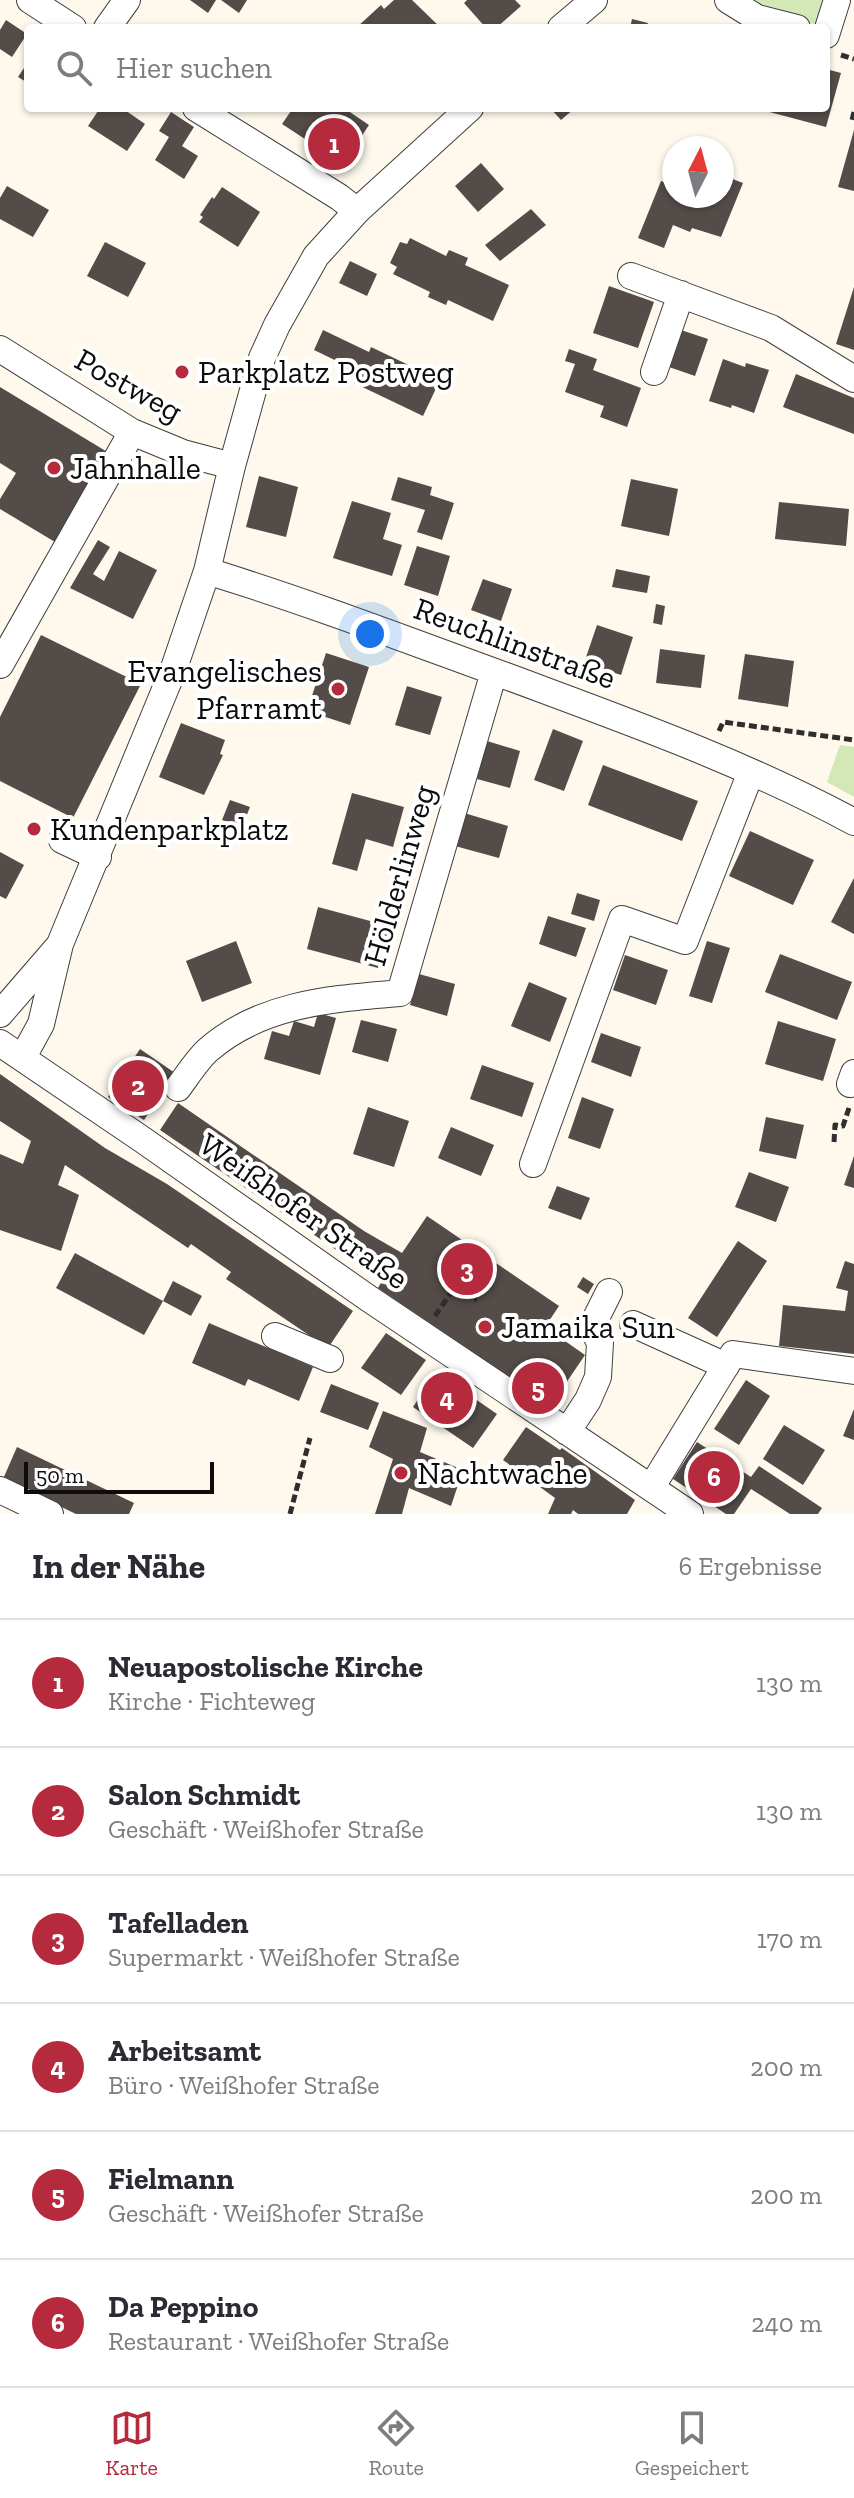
<!DOCTYPE html>
<html lang="de">
<head>
<meta charset="utf-8">
<style>
	:root { --surface:#fff; --page:#f7f7f7; --text:#2b2b33; --muted:#7c7c81; --line:#e1e1e2; --accent:#b62a3d }
	body { margin:0; font-family:"Zilla Slab",serif; background:var(--page); color:var(--text) }
	.compass { position:absolute; left:662px; top:136px; width:72px; height:72px; border-radius:50%; background:var(--surface); box-shadow:0 2px 6px #0004; rotate:6deg }
	.scale { position:absolute; left:24px; bottom:20px; width:190px; box-sizing:border-box; padding-left:8px; border:4px solid #0c0c0c; border-top:0; font-size:22px; line-height:28px; white-space:nowrap; color:#0c0c0c; -webkit-text-stroke:6px #fff; paint-order:stroke }
	.you { position:absolute; left:370px; top:634px; width:28px; height:28px; margin:-20px; border:6px solid #fff; border-radius:50%; background:#1a73e8; box-shadow:0 0 0 12px #1a73e833 }
	.badge { display:grid; place-items:center; width:52px; height:52px; border-radius:50%; background:var(--accent); color:#fff; font-size:26px; font-weight:700 }
	.pin { position:absolute; translate:-50% -50%; border:4px solid #fff; box-shadow:0 2px 8px #0006 }
	.list { margin:0; padding:0; list-style:none }
	h2 { display:flex; justify-content:space-between; align-items:center; height:104px; margin:0; padding:0 32px; font-size:34px }
	h2 small { font-size:26px; font-weight:400; color:var(--muted) }
	.list li { display:grid; grid-template-columns:52px 1fr auto; gap:24px; align-items:center; box-sizing:border-box; height:128px; padding:0 32px; border-top:2px solid var(--line) }
	.list b { display:block; font-size:30px; white-space:nowrap }
	.list p { margin:0; font-size:26px; white-space:nowrap; color:var(--muted) }
	.list em { font-size:26px; font-style:normal; color:var(--muted) }
	.icon { flex:none; width:44px; height:44px; fill:none; stroke:currentColor; stroke-width:2; stroke-linecap:round; stroke-linejoin:round }
	.map { position:relative; flex:none; width:854px; height:1514px; overflow:hidden }
	.search { position:absolute; background:var(--surface); box-shadow:0 2px 6px #0004; left:24px; right:24px; top:24px; height:88px; display:flex; align-items:center; gap:20px; box-sizing:border-box; padding:0 28px; border-radius:8px; color:var(--muted); font-size:30px }
	.sheet { height:872px; background:var(--surface) }
	nav { display:flex; justify-content:space-around; align-items:center; box-sizing:border-box; height:112px; border-top:2px solid var(--line); background:var(--surface); font-size:22px; color:var(--muted) }
	nav a { display:grid; justify-items:center; gap:4px }
	nav .on { color:var(--accent) }
	.map>svg:first-child { display:block }
	.green { fill:#d4e7b7 }
	.building { fill:#544c49 }
	.lines { fill:none; stroke-linecap:round; stroke-linejoin:round }
	.minor-casing { stroke:#3f3f3f; stroke-width:28 }
	.path { stroke:#2e2e2e; stroke-width:5; stroke-dasharray:8 4; stroke-linecap:butt }
	.minor { stroke:#fff; stroke-width:26 }
	.poi-dot { fill:#b62a3d; stroke:#fff; stroke-width:3 }
	.labels { text-anchor:middle; dominant-baseline:central; stroke-width:8; stroke-linejoin:round; paint-order:stroke }
	.poi-label { font-size:32px; fill:#0c0c0c; stroke:#fff; text-anchor:start }
	.street-label { font-size:32px; fill:#0c0c0c; stroke:#fff }
</style>
</head>
<body>
<div class="map">
<svg width="854" height="1514" viewBox="0 0 854 1514">
	<rect width="100%" height="100%" fill="#fef9ec"/>
	<path class="green" d="M748 0H829L820 23 816 24 760 10Z
		M840 745 854 747V797L827 782Z"/>
	<path class="building" d="M190 0H216L208 13Z
		M221 0H247L239 13Z
		M394 0H412L441 28H356L381 5 384 9Z
		M467 0H515L521 6 496 28H486L464 3Z
		M632 19 648 23 646 28H630Z
		M6 20 27 34 12 57 0 49V30Z
		M28 62V83L18 77Z
		M826 69 841 73 826 127 758 109 826 108Z
		M100 108H122L145 124 127 151 88 126Z
		M293 108H344L369 125 343 164 282 124Z
		M550 108H575L561 120Z
		M171 112 194 127 182 146 198 156 184 179 155 160 169 137 159 131Z
		M854 130V191L838 187Z
		M481 163 504 189 478 212 455 186Z
		M722 175 743 183 721 237 692 228 690 232 673 225 664 248 638 238 661 181 674 186V196H722Z
		M7 186 49 210 33 237 0 219V198Z
		M222 187 260 212 238 247 199 222 203 217 200 215 212 197 214 199Z
		M531 209 546 225 500 261 485 245Z
		M410 238 446 256 449 250 468 258 465 265 509 285 493 321 448 300 446 305 428 297 430 292 393 274 397 267 390 263 400 242 407 244Z
		M105 242 146 263 128 297 87 276Z
		M350 261 377 274 367 296 339 283Z
		M609 286 654 302 638 348 593 333Z
		M854 287V350L836 344Z
		M678 329 708 339 695 376 666 366Z
		M323 330 369 352 371 347 440 380 423 416 354 383 356 379 339 371 343 364 314 350Z
		M569 349 597 359 593 370 641 388 627 427 600 417 604 406 565 392 575 364 565 361Z
		M723 359 745 367 746 363 769 370 754 413 732 405 731 408 709 401Z
		M796 374 854 398V434L783 407Z
		M0 387 109 453 55 542 0 509V499L16 473 0 463Z
		M259 476 298 487 286 537 246 527Z
		M398 477 432 487 430 495 454 503 442 540 417 532 425 510 391 500Z
		M631 479 678 489 669 536 621 526Z
		M352 501 391 513 383 539 402 545 392 576 333 558Z
		M779 502 849 509 846 546 775 539Z
		M98 540 110 547 93 574 104 581 119 551 157 570 133 619 70 588Z
		M417 546 450 556 438 596 404 585Z
		M616 569 650 576 647 593 612 587Z
		M483 579 512 589 501 621 471 610Z
		M656 604 665 606 662 625 653 623Z
		M597 625 633 637 621 675 584 663Z
		M41 635 141 684 73 818 0 781V717Z
		M660 649 705 655 701 688 656 683Z
		M326 653 369 667 350 725 307 711Z
		M745 654 794 661 788 707 738 699Z
		M407 686 442 697 430 735 395 725Z
		M181 723 225 740 220 754 223 755 204 795 159 777Z
		M553 729 583 741 564 791 534 780Z
		M487 741 520 751 510 788 477 779Z
		M603 765 698 801 682 841 588 805Z
		M352 793 404 807 393 847 366 839 357 871 332 864Z
		M230 800 250 807 242 827 222 820Z
		M464 813 508 826 499 858 455 846Z
		M750 831 814 860 793 905 729 876Z
		M0 852 24 865 6 899 0 896Z
		M854 878V934L831 922Z
		M577 893 600 900 594 921 571 914Z
		M318 907 389 926 378 968 307 949Z
		M548 916 586 928 576 957 539 944Z
		M236 941 252 983 202 1002 186 961Z
		M707 941 730 948 712 1003 689 996Z
		M780 954 852 982 837 1020 765 992Z
		M625 955 668 970 656 1005 613 990Z
		M419 974 455 984 447 1016 410 1005Z
		M529 982 567 998 550 1042 511 1026Z
		M318 1013 336 1018 320 1075 264 1059 272 1031 289 1036 294 1021 314 1027Z
		M361 1020 397 1029 388 1062 352 1052Z
		M778 1021 836 1039 823 1081 765 1064Z
		M601 1033 641 1047 631 1077 591 1062Z
		M140 1049 175 1073 144 1120 108 1097Z
		M482 1065 534 1083 522 1117 470 1099Z
		M0 1074 105 1148 167 1184 353 1311 328 1348 226 1279 231 1272 191 1244 188 1248 65 1165 58 1185 79 1195 61 1251 0 1230V1154L23 1164 31 1141 0 1121Z
		M582 1097 614 1109 600 1149 568 1138Z
		M178 1103 364 1231 402 1253 427 1216 559 1306 545 1327 585 1355 551 1405 378 1288 382 1281 160 1130Z
		M368 1107 409 1121 394 1167 353 1154Z
		M766 1117 804 1125 796 1159 759 1151Z
		M451 1127 494 1145 481 1176 438 1158Z
		M854 1156V1188L844 1185Z
		M749 1172 789 1187 776 1222 735 1207Z
		M557 1186 590 1198 581 1220 548 1208Z
		M738 1241 767 1261 717 1337 688 1318Z
		M75 1253 163 1301 144 1335 56 1288Z
		M845 1261 854 1264V1354L779 1346 783 1305 845 1311 848 1291 836 1288Z
		M583 1277 594 1284 588 1294 577 1287Z
		M173 1281 202 1296 191 1316 163 1301Z
		M209 1323 313 1367 299 1401 248 1379 245 1386 192 1363Z
		M386 1333 426 1360 401 1395 361 1368Z
		M436 1372 497 1414 473 1448 413 1407Z
		M746 1380 770 1396 739 1445 714 1429Z
		M331 1384 379 1403 368 1430 320 1412Z
		M854 1409V1440L843 1436Z
		M383 1411 427 1428 420 1452 463 1470 451 1506 409 1488 402 1514H375L393 1459 369 1447Z
		M784 1425 825 1450 803 1485 763 1459Z
		M526 1427 560 1450 562 1448 635 1500 627 1514H578L573 1510 571 1514H548L555 1498 503 1460Z
		M697 1442 751 1477 759 1466 822 1508 818 1514H790L751 1489 734 1514H726L673 1479Z
		M17 1447 134 1503 129 1514H76L3 1479Z"/>
	<g class="lines">
		<defs>
			<path id="minor" d="M30 0 73 28
				M728 0 757 18 797 28
				M107 28 127 0
				M561 28 594 0
				M826 35 837 0
				M196 108 339 197 357 211
				M631 276 771 328 854 379
				M0 349 132 432 183 453 232 466
				M654 372 681 294
				M207 571C308 602 407 640 506 676 624 720 743 762 854 822
				M0 665 132 432
				M62 840 98 857
				M0 1014 58 947
				M0 1043 143 1140 368 1298 690 1514
				M23 1057 41 1024 60 944 174 668 207 571 232 466 262 358 277 325 316 256 357 211 470 108
				M850 1084 854 1073
				M178 1088C187 1076 197 1060 208 1050 262 1003 332 999 400 993L494 672
				M533 1164 622 919 685 941 751 772
				M633 1324 726 1366
				M275 1336 330 1359
				M567 1432 588 1400 598 1377 600 1343 594 1331V1322L609 1292
				M651 1488 733 1354 854 1371
				M0 1490 50 1514"/>
		</defs>
		<use href="#minor" class="minor-casing"/>
		<path class="path" d="M841 55 854 59
			M854 112 852 120 854 121
			M719 731 723 722 854 740
			M834 1142 835 1125 843 1126 849 1108
			M454 1286 477 1300
			M435 1316 455 1287 449 1283
			M290 1514 310 1438"/>
		<use href="#minor" class="minor"/>
	</g>
	<g class="poi-dot">
		<circle cx="182" cy="372" r="8"/>
		<circle cx="54" cy="468" r="8"/>
		<circle cx="338" cy="689" r="8"/>
		<circle cx="34" cy="829" r="8"/>
		<circle cx="485" cy="1327" r="8"/>
		<circle cx="401" cy="1473" r="8"/>
	</g>
	<g class="labels">
		<g class="poi-label">
			<text x="198" y="372">Parkplatz Postweg</text>
			<text x="70" y="468">Jahnhalle</text>
			<text x="322" y="671" text-anchor="end">Evangelisches<tspan x="322" dy="37">Pfarramt</tspan></text>
			<text x="50" y="829">Kundenparkplatz</text>
			<text x="501" y="1327">Jamaika Sun</text>
			<text x="417" y="1473">Nachtwache</text>
		</g>
		<g class="street-label">
			<text transform="translate(129 385) rotate(29)">Postweg</text>
			<text transform="translate(515 643) rotate(20)">Reuchlinstraße</text>
			<text transform="translate(399 875) rotate(-74)">Hölderlinweg</text>
			<text transform="translate(304 1211) rotate(35)">Weißhofer Straße</text>
		</g>
	</g>
</svg>
<svg class="compass" viewBox="-18 -18 36 36"><path d="M0-13l5 13h-10z" fill="#e53935"/><path d="M0 13l5-13h-10z" fill="#7c7c81"/></svg>
<div class="scale">50 m</div>
<div class="you"></div>
<div class="pin badge" style="left:334px;top:144px">1</div>
<div class="pin badge" style="left:138px;top:1086px">2</div>
<div class="pin badge" style="left:467px;top:1269px">3</div>
<div class="pin badge" style="left:447px;top:1398px">4</div>
<div class="pin badge" style="left:538px;top:1388px">5</div>
<div class="pin badge" style="left:714px;top:1477px">6</div>
<div class="search"><svg class="icon" aria-label="search" viewBox="0 0 24 24"><circle cx="10" cy="10" r="6"/><path d="M15 15l6 6"/></svg>Hier suchen</div>
</div>
<section class="sheet">
<h2>In der Nähe<small>6 Ergebnisse</small></h2>
<ul class="list">
<li><span class="badge">1</span><div><b>Neuapostolische Kirche</b><p>Kirche · Fichteweg</p></div><em>130 m</em></li>
<li><span class="badge">2</span><div><b>Salon Schmidt</b><p>Geschäft · Weißhofer Straße</p></div><em>130 m</em></li>
<li><span class="badge">3</span><div><b>Tafelladen</b><p>Supermarkt · Weißhofer Straße</p></div><em>170 m</em></li>
<li><span class="badge">4</span><div><b>Arbeitsamt</b><p>Büro · Weißhofer Straße</p></div><em>200 m</em></li>
<li><span class="badge">5</span><div><b>Fielmann</b><p>Geschäft · Weißhofer Straße</p></div><em>200 m</em></li>
<li><span class="badge">6</span><div><b>Da Peppino</b><p>Restaurant · Weißhofer Straße</p></div><em>240 m</em></li>
</ul>
</section>
<nav>
<a class="on"><svg class="icon" aria-label="map" viewBox="0 0 24 24"><path d="M3 6l6-2 6 2 6-2v14l-6 2-6-2-6 2zM9 4v14M15 6v14"/></svg>Karte</a>
<a><svg class="icon" aria-label="directions" viewBox="0 0 24 24"><path d="M12 3l9 9-9 9-9-9zM9 14v-3h6M13 9l2 2-2 2"/></svg>Route</a>
<a><svg class="icon" aria-label="saved" viewBox="0 0 24 24"><path d="M7 4h10v16l-5-4-5 4z"/></svg>Gespeichert</a>
</nav>
</body>
</html>
